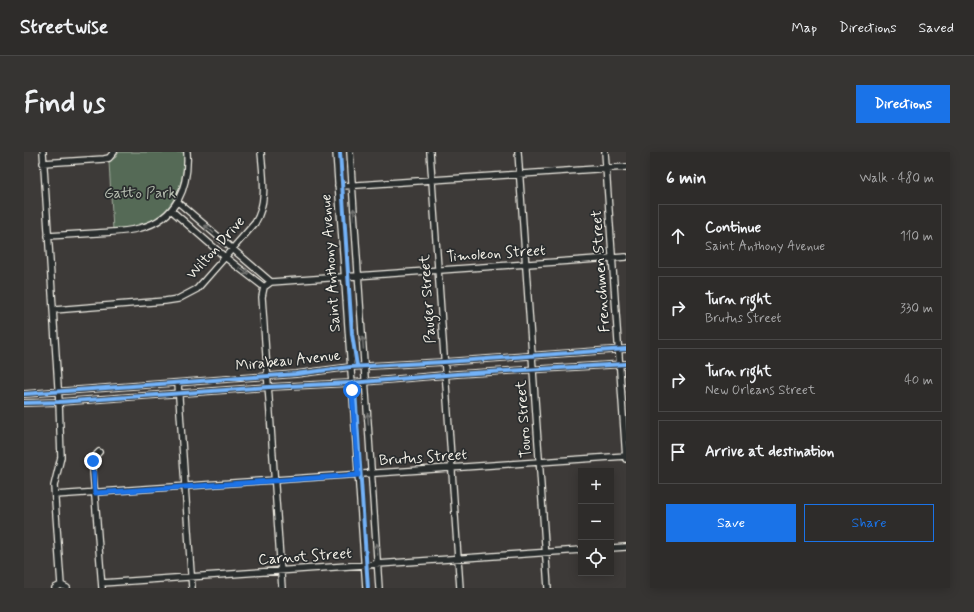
<!DOCTYPE html>
<html lang="en">
<head>
<meta charset="utf-8">
<style>
	:root { --surface:#2e2c2a; --page:#363432; --text:#f1f3f6; --muted:#a7a7a8; --line:#494847; --accent:#1a73e8 }
	body { margin:0; font-family:Mynerve,sans-serif; background:var(--page); color:var(--text) }
	.controls { position:absolute; right:12px; bottom:12px; display:grid; overflow:hidden; border-radius:0px; box-shadow:0 2px 10px #0003 }
	.controls button { width:36px; height:36px; display:grid; place-items:center; padding:0; border:0; border-bottom:1px solid var(--line); background:var(--surface); color:var(--text); font:20px sans-serif }
	.stop { position:absolute; width:12px; height:12px; margin:-9px; border:3px solid #1a73e8; border-radius:50%; background:#fff }
	.stop.end { background:#1a73e8; border-color:#fff; box-shadow:0 1px 4px #0008 }
	.list { margin:0; padding:0; list-style:none }
	h2 { display:flex; justify-content:space-between; align-items:center; height:52px; margin:0; padding:0 16px; font-size:17px }
	h2 small { font-size:13px; font-weight:400; color:var(--muted) }
	.list li { display:grid; grid-template-columns:26px 1fr auto; gap:12px; align-items:center; box-sizing:border-box; height:64px; margin:0 8px 8px; padding:0 8px; border:1px solid var(--line); border-radius:0px }
	.list b { display:block; font-size:15px; white-space:nowrap }
	.list p { margin:0; font-size:13px; white-space:nowrap; color:var(--muted) }
	.list em { font-size:13px; font-style:normal; color:var(--muted) }
	.actions { display:flex; gap:8px; padding:12px 16px }
	.actions a { flex:1; padding:9px 0; border:1px solid var(--accent); border-radius:0px; text-align:center; font-size:14px; color:var(--accent) }
	.actions .main { background:var(--accent); color:#fff }
	.icon { flex:none; width:22px; height:22px; fill:none; stroke:currentColor; stroke-width:2; stroke-linecap:round; stroke-linejoin:round }
	.map { position:relative; flex:none; width:602px; height:436px; overflow:hidden; border-radius:0px }
	header { display:flex; align-items:center; gap:24px; box-sizing:border-box; height:56px; padding:0 20px; background:var(--surface); border-bottom:1px solid var(--line) }
	header strong { font-size:19px }
	nav { display:flex; gap:22px; margin-inline-start:auto; font-size:14px }
	.intro { display:flex; align-items:center; justify-content:space-between; box-sizing:border-box; height:96px; padding:0 24px }
	h1 { margin:0; font-size:28px }
	.button { padding:10px 18px; border-radius:0px; background:var(--accent); color:#fff; font-size:14px; font-weight:700 }
	main { display:flex; gap:24px; padding:0 24px }
	aside { flex:1; background:var(--surface); border-radius:0px; box-shadow:0 2px 10px #0003 }
	.map>svg:first-child { display:block }
	.green { fill:#546a56; stroke:#a4ae9f }
	.lines { fill:none; stroke-linecap:round; stroke-linejoin:round }
	.minor-casing { stroke:#f4f1e8; stroke-width:8 }
	.minor { stroke:#2a2d2e; stroke-width:5.5 }
	.cycleway-casing { stroke:#2a2d2e; stroke-width:6 }
	.cycleway { stroke:#73b2f8; stroke-width:4 }
	.oneway { stroke:#71726f }
	.route { stroke:#1a73e8; stroke-width:5 }
	.labels { text-anchor:middle; dominant-baseline:central; stroke-width:3.5; stroke-linejoin:round; paint-order:stroke }
	.park-label { font-size:15px; fill:#b4bbae; stroke:#2a2d2e }
	.street-label { font-size:15px; fill:#f4f1e8; stroke:#2a2d2e }
</style>
</head>
<body>
<header>
<strong>Streetwise</strong>
<nav><a>Map</a><a>Directions</a><a>Saved</a></nav>
</header>
<div class="intro"><h1>Find us</h1><a class="button">Directions</a></div>
<main>
<div class="map">
<svg width="602" height="436" viewBox="0 0 602 436">
	<rect width="100%" height="100%" fill="#3d3a38"/>
	<filter id="ink" filterUnits="userSpaceOnUse"><feTurbulence type="fractalNoise" baseFrequency=".025" numOctaves="2"/><feDisplacementMap in="SourceGraphic" scale="8" xChannelSelector="R" yChannelSelector="G"/><feConvolveMatrix kernelMatrix="1 2 1 2 8 2 1 2 1" color-interpolation-filters="sRGB"/></filter>
	<g filter="url(#ink)">
		<path class="green" d="M95 0H160C162 34 147 67 111 75 104 77 96 77 89 78L85 10 92 5Z"/>
		<g class="lines">
			<defs>
				<path id="minor" d="M19 0 35 250 37 305 30 334 37 433
					M312 0 342 436
					M326 0 355 436
					M406 0 436 436
					M494 0 524 436
					M581 0 602 307
					M19 11 80 7 85 6 90 0
					M314 33 318 34 602 15
					M154 50 247 130 602 105
					M147 58 201 105 240 135
					M24 84C41 83 57 82 73 81 88 80 102 80 116 76 153 67 165 35 163 0
					M247 130 240 135 238 145 258 436
					M30 158 141 149 154 147 173 137 231 71C244 50 239 24 237 0
					M154 231 168 436
					M0 242 272 222 326 215 420 210 602 197
					M0 251 35 250 245 235 327 231 433 222 602 212
					M75 300C69 305 69 311 69 319L78 436
					M31 343 602 304
					M587 396 602 395
					M78 431 557 398
					M31 436 37 433 43 436"/>
			</defs>
			<use href="#minor" class="minor-casing"/>
			<use href="#minor" class="minor"/>
			<defs>
				<path id="cycleway" d="M316 0 328 182 333 214
					M331 237 344 436
					M0 242 272 222 326 215 420 210 602 197
					M0 251 35 250 245 235 327 231 433 222 602 212"/>
			</defs>
			<use href="#cycleway" class="cycleway-casing"/>
			<use href="#cycleway" class="cycleway"/>
		</g>
		<defs><path id="oneway-shaft" d="M-6 0H5M1.5-3L5.5 0L1.5 3" fill="none" stroke-width="1.6" stroke-linecap="round" stroke-linejoin="round"/></defs>
		<g class="oneway">
			<use href="#oneway-shaft" transform="translate(330 62) rotate(-94)"/>
			<use href="#oneway-shaft" transform="translate(185 77) rotate(-139)"/>
			<use href="#oneway-shaft" transform="translate(220 119) rotate(38)"/>
			<use href="#oneway-shaft" transform="translate(339 191) rotate(-94)"/>
			<use href="#oneway-shaft" transform="translate(344 267) rotate(-94)"/>
			<use href="#oneway-shaft" transform="translate(353 397) rotate(-94)"/>
		</g>
	</g>
	<g class="lines" filter="url(#ink)">
		<path class="route" d="M69 309 71 341 334 323 328 238"/>
	</g>
	<g class="labels">
		<g class="park-label">
			<text x="116" y="42">Gatto Park</text>
		</g>
		<g class="street-label">
			<text transform="translate(192 96) rotate(-48)">Wilton Drive</text>
			<text transform="translate(472 102) rotate(-4)">Timoleon Street</text>
			<text transform="translate(307 111) rotate(-94)">Saint Anthony Avenue</text>
			<text transform="translate(577 119) rotate(-94)">Frenchmen Street</text>
			<text transform="translate(404 147) rotate(-94)">Pauger Street</text>
			<text transform="translate(264 209) rotate(-6)">Mirabeau Avenue</text>
			<text transform="translate(500 267) rotate(-94)">Touro Street</text>
			<text transform="translate(399 306) rotate(-4)">Brutus Street</text>
			<text transform="translate(281 405) rotate(-4)">Carnot Street</text>
		</g>
	</g>
</svg>
<div class="controls">
<button>+</button>
<button>−</button>
<button><svg class="icon" aria-label="locate" viewBox="0 0 24 24"><circle cx="12" cy="12" r="6"/><path d="M12 2v4M12 18v4M2 12h4M18 12h4"/></svg></button>
</div>
<div class="stop" style="left:328px;top:238px"></div>
<div class="stop end" style="left:69px;top:309px"></div>
</div>
<aside>
<h2>6 min<small>Walk · 480 m</small></h2>
<ul class="list">
<li><svg class="icon" aria-label="ahead" viewBox="0 0 24 24"><path d="M12 20V5M6 11l6-6 6 6"/></svg><div><b>Continue</b><p>Saint Anthony Avenue</p></div><em>110 m</em></li>
<li><svg class="icon" aria-label="right" viewBox="0 0 24 24"><path d="M7 20v-9h11M14 6l5 5-5 5"/></svg><div><b>Turn right</b><p>Brutus Street</p></div><em>330 m</em></li>
<li><svg class="icon" aria-label="right" viewBox="0 0 24 24"><path d="M7 20v-9h11M14 6l5 5-5 5"/></svg><div><b>Turn right</b><p>New Orleans Street</p></div><em>40 m</em></li>
<li><svg class="icon" aria-label="arrive" viewBox="0 0 24 24"><path d="M6 21V4h12l-3 4 3 4H6"/></svg><div><b>Arrive at destination</b></div></li>
</ul>
<div class="actions"><a class="main">Save</a><a>Share</a></div>
</aside>
</main>
</body>
</html>
